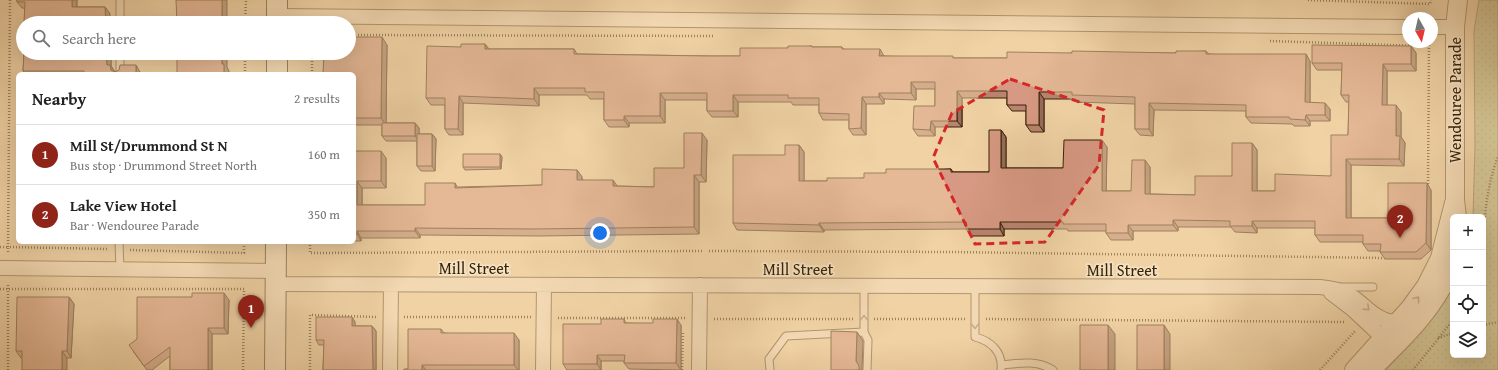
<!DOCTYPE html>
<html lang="en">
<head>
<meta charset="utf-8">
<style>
	:root { --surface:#fff; --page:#f2f2f2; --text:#222; --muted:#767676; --line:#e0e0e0; --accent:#8f2418 }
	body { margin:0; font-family:"Gentium Book Plus",serif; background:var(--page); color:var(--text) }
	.controls { position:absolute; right:12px; bottom:12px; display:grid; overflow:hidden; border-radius:6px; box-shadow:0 4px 16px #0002 }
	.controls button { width:36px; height:36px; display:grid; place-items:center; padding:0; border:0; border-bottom:1px solid var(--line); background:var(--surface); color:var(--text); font:20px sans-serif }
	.compass { position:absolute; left:1402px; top:12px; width:36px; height:36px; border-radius:50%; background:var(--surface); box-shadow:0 4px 16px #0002; rotate:172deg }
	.you { position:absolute; left:600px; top:233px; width:14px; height:14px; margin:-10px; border:3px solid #fff; border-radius:50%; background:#1a73e8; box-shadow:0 0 0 6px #1a73e833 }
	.badge { display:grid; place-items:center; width:26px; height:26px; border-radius:50%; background:var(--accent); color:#fff; font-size:13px; font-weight:700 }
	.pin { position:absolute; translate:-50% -33px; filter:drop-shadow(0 1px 2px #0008) }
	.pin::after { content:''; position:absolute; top:21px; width:14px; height:12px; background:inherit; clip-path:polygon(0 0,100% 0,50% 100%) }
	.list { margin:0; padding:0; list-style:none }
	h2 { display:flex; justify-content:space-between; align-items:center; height:52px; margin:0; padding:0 16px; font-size:17px }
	h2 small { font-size:13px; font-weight:400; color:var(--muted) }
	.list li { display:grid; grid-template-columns:26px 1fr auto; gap:12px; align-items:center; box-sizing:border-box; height:60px; padding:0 16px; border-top:1px solid var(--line) }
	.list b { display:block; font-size:15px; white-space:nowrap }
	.list p { margin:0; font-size:13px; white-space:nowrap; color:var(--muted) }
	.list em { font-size:13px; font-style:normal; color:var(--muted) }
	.icon { flex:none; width:22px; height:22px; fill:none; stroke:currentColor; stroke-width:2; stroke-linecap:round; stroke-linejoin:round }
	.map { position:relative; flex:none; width:1498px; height:370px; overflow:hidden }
	.search { position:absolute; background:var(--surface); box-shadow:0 4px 16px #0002; left:16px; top:16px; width:340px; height:44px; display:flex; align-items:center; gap:10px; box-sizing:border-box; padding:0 14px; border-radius:22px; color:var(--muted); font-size:15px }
	.panel { position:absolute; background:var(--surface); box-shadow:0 4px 16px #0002; left:16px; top:72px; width:340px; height:172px; border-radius:6px }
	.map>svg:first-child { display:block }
	.grass { fill:url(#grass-dots); stroke:#786f46 }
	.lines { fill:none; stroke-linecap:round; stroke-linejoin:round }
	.service-casing { stroke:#664e2c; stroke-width:9 }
	.minor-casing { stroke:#664e2c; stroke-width:16 }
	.tertiary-casing { stroke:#664e2c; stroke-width:20 }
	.secondary-casing { stroke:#382204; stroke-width:22 }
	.path { stroke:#382204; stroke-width:2.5; stroke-dasharray:1 2; stroke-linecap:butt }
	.service { stroke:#f5e2c4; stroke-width:7 }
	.minor { stroke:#f5e2c4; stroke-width:14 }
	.tertiary { stroke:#f5e2c4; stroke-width:18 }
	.secondary { stroke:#f5e2c4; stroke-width:20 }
	.wall { fill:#b98471; stroke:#382204 }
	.shaded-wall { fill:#966b5c; stroke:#382204 }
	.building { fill:#d79983; stroke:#382204 }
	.oneway { stroke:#968264 }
	.marked { fill:none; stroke:#d62828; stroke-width:3; stroke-dasharray:8 5; stroke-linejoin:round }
	.labels { text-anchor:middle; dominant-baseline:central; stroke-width:3.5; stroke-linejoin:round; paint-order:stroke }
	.street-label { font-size:16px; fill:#382204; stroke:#f5e2c4 }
</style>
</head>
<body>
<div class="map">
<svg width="1498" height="370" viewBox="0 0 1498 370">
	<defs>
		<pattern id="grass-dots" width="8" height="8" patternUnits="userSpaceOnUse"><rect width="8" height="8" fill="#b8bc87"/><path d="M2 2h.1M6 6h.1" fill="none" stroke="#9fa173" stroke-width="1.8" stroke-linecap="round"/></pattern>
	</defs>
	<rect width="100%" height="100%" fill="#f0d2a5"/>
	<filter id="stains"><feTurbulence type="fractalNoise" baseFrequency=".005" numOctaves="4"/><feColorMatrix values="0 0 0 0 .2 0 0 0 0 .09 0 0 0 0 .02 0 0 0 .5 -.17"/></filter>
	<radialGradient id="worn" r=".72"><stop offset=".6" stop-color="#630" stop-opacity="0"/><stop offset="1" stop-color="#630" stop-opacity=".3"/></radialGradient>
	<path class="grass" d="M1479 0H1498V370H1386L1433 318 1453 286V355H1483V217H1473L1475 147 1474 31Z"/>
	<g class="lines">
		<defs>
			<path id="service" d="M120 23V0
				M120 74V53
				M119 242 120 270
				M864 287V332L868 340 867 370
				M975 287V337C991 341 1003 352 1001 370
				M1342 287H1373
				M1002 365C1020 363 1037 360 1053 370
				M770 370 769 359 786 336 864 332"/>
			<path id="minor" d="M277 16 1408 27
				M1432 27H1455
				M0 268 276 271
				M276 284 1320 287C1329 288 1338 289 1347 293 1365 303 1374 321 1396 322
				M1331 293 1352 309 1382 337
				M390 370 391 285
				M543 370 544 286
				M699 370 700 285"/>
			<path id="tertiary" d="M1457 217 1455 200V27L1458 0
				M1354 370 1410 308 1426 286 1440 258 1454 203
				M1371 370C1402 340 1439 305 1453 263"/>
			<path id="secondary" d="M277 23V0
				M277 74V53
				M275 370 276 242"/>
		</defs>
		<use href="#service" class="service-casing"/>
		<use href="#minor" class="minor-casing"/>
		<use href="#tertiary" class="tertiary-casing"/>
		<use href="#secondary" class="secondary-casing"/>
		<path class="path" d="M10 0 8 247 109 249
			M1308 0 1430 4 1431 0
			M245 23 246 0
			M349 35 713 36
			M1270 41 1423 46
			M245 74V53
			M312 74V53
			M1428 187 1429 42
			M310 242V253L704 251
			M0 247H8V254
			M1483 247C1484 216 1487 186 1498 156
			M130 250 244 253V242
			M709 251 952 252 1386 258
			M0 289H244L243 370
			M404 317H531
			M558 318H687
			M714 319H855
			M874 319H965
			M986 319 1345 322
			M1483 325 1498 322
			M1438 338 1453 333
			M8 370V283
			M310 370V315L377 317
			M682 370 683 331
			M1320 370 1355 331
			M1413 370 1453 320"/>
		<use href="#service" class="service"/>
		<use href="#minor" class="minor"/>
		<use href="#tertiary" class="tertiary"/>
		<use href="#secondary" class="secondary"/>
	</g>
	<path class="wall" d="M17 0H77V7H105L110 14 22 8 17 2Z
		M485 44 489 49H574L577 54 708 56H740L788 48 812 46 813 47H842L843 49 884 56 954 58H1007L1072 53H1176L1206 51 1209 54 1310 61V102L1330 109V121H1310V126H1294L1292 124 1251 123 1246 117V111L1154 110 1153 136 1140 135 1135 129V104L1077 102 1075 99H1044V132H1031L1026 125V111H1012L1007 105V98H962V127H935V136H918L913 129 935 106V89H916V100L884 99V104H866V135H853L849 129V120H823L819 113V105H793L791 102H738V117H712L707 111V100H665V123H629V127H609L604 120V99H590L587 95H539V106L463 103V135H449L445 129V105H431L426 98 461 47Z
		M387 45 386 123H415L419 128V134H432L436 139 435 171H421L417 166V141H386L382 136V125H354V74Z
		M1411 46 1416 53V71H1387V105L1401 112V137L1405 143 1404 166 1351 165V218H1388L1431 190V250L1421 259H1385L1380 252V251H1368L1363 244V242H1320L1315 235V228H1257V233L1235 232 1231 227H1178V231H1133V240H1111L1106 233V231H1068L1067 229H1004V236H971L966 229 824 230V232L737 230 733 223 785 155 799 145 804 152V181H827L864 178 886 173 951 169 953 172H989L1001 130 1006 137V168H1063L1107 147 1106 191H1131L1150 167V194L1195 195 1232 176 1252 143 1257 150V191H1275L1331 176 1348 135 1349 102H1346L1341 95 1342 70H1317L1312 63Z
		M24 53H111V66L115 72H140V74H26L23 71Z
		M707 140 706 182H699V234L538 236 420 235V238H361V241H354V151L386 158V188H362V205H425L458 187 542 185 577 170 582 177V180L617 186 654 187 684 168Z
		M500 154 502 157 501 169 465 170 463 167Z
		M69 297 74 304 71 358H21L16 351Z
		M229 300 228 334H212V370H170V356L152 370H147L133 351Z
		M352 317 355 322V326H372L376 331V370H323L324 345H319L316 340Z
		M624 319 626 323 681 325V370L629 369 624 363V361H601V370H567L563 364 601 324Z
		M441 329 444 333 519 340V370H404L408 369Z"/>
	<path class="shaded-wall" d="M72 0H77L76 14 72 7Z
		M222 0H227V23H222Z
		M105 7 110 14V23H106Z
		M382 37 387 45 386 125 381 118Z
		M485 44 490 51 485 49Z
		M1411 46 1416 53V71L1411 64Z
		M880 49 884 56H879Z
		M106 53H111V66L115 72V74L107 65Z
		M222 53H227V67L229 71V74H224L222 64Z
		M1306 54 1310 61V109L1305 102Z
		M1383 64 1387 71V111L1382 105Z
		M136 65 140 72V74H136Z
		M911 82 916 89V100L911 93Z
		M534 88 539 95V106L534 99Z
		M957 91 962 98V127L957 121Z
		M1039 92 1044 99V132L1039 125Z
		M660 93 665 100V123L660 116Z
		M879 93 884 99V104L879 97Z
		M733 95 738 102V117L733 111Z
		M459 96 463 103V135L458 129Z
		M862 97 866 104V135L861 128Z
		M1149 103 1154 110 1153 136 1149 129Z
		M1325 103 1330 109V121L1325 115Z
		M1396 105 1401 112V137L1405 143 1404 166 1399 159 1396 136Z
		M1306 115 1310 121V126L1305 120Z
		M624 116 629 123V127L624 120Z
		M931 121 935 127V136L930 130Z
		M415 123 419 128V141L415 136Z
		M1001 130 1006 137V175L1001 168Z
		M702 133 707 140 706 182 701 175Z
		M432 134 436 139 435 171 432 166Z
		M1102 140 1107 147 1106 197 1102 191Z
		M1252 143 1257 150V197L1252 191Z
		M799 145 804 152V188L799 181Z
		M381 151 386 158V188L381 181Z
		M500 154 502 157 501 169 500 167Z
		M1346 159 1351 165V225L1346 218Z
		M1145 160 1150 167V201L1145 194Z
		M577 170 582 177V187L577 180Z
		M694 175 699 182V234L694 227Z
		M613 180 618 187 613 186Z
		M357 181 362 188V212L357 205Z
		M455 183 459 190 455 188Z
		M1427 183 1431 190V250L1426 243Z
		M1173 220 1178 227V231L1173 225Z
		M1252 221 1257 228V233L1252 226Z
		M1000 222 1004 229V236L1000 229Z
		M819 223 824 230V232L819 225Z
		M1128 225 1133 231V240L1128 233Z
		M415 228 420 235V238L415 231Z
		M357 231 361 238V241L357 234Z
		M224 293 229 300 228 334 224 328Z
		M69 297 74 304 71 358 67 351Z
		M352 317 355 322V331L352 326Z
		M677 319 681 325V370L676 363Z
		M1108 325 1115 334V370H1108Z
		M1164 325 1170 334V370H1164Z
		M372 326 376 331V370H373Z
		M208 328 212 334V370H208Z
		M857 332 863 341 862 370H859L856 361Z
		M514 333 519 340V370H518L514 365Z
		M62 351 67 358V370H62Z
		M597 355 601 361V370L597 364Z
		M422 365 426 370H422Z"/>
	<path class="building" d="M17 0H72V7H105L106 23H24L25 2H17Z
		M176 0H222V23H177Z
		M349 37H382L381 118H354V74H323L324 53H349Z
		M461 44H485V49H574V54L708 56H740V48H788V46H812V47H842V49H880L879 56H953V58H1007V52L1072 53V51L1176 53V51H1206V54H1306L1305 102 1325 103V115H1306L1305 120 1290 119 1289 117H1246V105L1149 103V129H1135V97L1072 95V92H1039V125H1026V105H1007V91H957V121H931L930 130 913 129 914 106H935V82H911V93H879V97H862L861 128 849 129V114L819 113V98H788V95H733V111H707V93H660V116H624V120H604V92H585V88H534V99L459 96 458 129H445V98H426L427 46 461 47Z
		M1312 45 1411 46V64H1383L1382 105H1396V136H1400L1399 159H1346V218H1388V183H1427L1426 243 1416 252H1380L1381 244H1363V235H1315V221H1252V226H1230V221L1173 220V225H1128V233H1106V224H1063V222H1000V229H966V222L819 223V225L733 223V155H785V145H799V181H827V178H864V173H886V169H951V172H989V130H1001V168H1063L1064 140H1102V191H1131L1132 160H1145V194L1195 195V176H1232V143H1252V191H1275V174L1331 176V135H1348L1349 95H1341L1342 63H1312Z
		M24 53H106L107 65H110L111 70 115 72 119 70 120 65H136V74H84V71H23Z
		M177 53H222V64H224V74H177Z
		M382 123H415V136H382Z
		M684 133H702L701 175H694V227L533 229 415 228V231H357V234H354V151H381V181H357V205H425V183H455V188L542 185V169L577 170V180H613V186L654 187V168H684Z
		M417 134H432V166H417Z
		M463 154H500V167H463Z
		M192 293H224V328H208V370H170V347L144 366 129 345 137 339V297H192Z
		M17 297H69L67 351H62V370H22V351H16Z
		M316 317H352V326H372L373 370H323L324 340H316Z
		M601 319H624V323H653V319H677L676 363H624L625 355H597V364H563V324H601Z
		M1080 325H1108V370H1080Z
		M1137 325H1164V370H1137Z
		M408 329H441V333H514V365H422V370H404V369H408Z
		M831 331 857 332 856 361 859 366V370H831Z"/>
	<defs><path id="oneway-chevron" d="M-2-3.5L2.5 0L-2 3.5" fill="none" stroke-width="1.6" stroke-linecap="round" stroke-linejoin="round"/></defs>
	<g class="oneway">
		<use href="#oneway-chevron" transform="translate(1417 299) rotate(-52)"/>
		<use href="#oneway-chevron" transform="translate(1367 308) rotate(42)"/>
		<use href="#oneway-chevron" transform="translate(864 318) rotate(-90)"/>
		<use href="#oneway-chevron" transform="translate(975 326) rotate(90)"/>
	</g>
	<path d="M0 0H1498V370H0ZM1010 79 1104 110 1099 165 1045 242 975 244 933 158 952 113Z" fill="#f0d2a5" fill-opacity=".55" fill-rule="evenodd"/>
	<path class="marked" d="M1010 79 1104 110 1099 165 1045 242 975 244 933 158 952 113Z"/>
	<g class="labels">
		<g class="street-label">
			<text transform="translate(1455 100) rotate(-90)">Wendouree Parade</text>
			<text x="474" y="268">Mill Street</text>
			<text x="798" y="269">Mill Street</text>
			<text x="1122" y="270">Mill Street</text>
		</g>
	</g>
	<rect width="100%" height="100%" filter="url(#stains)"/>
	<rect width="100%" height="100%" fill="url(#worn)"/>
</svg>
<div class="controls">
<button>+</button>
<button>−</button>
<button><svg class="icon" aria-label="locate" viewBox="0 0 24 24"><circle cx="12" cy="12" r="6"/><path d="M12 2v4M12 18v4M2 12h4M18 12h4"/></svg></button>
<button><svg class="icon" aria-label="layers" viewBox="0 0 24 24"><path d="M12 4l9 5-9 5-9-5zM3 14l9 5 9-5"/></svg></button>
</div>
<svg class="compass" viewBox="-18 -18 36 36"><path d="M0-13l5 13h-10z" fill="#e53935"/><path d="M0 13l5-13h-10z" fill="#767676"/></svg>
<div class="you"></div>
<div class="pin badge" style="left:251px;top:328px">1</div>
<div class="pin badge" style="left:1400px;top:238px">2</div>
<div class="search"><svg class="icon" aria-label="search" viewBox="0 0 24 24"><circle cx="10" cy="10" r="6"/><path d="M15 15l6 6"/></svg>Search here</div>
<section class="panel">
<h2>Nearby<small>2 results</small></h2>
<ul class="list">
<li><span class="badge">1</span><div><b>Mill St/Drummond St N</b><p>Bus stop · Drummond Street North</p></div><em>160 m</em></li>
<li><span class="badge">2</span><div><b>Lake View Hotel</b><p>Bar · Wendouree Parade</p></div><em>350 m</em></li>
</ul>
</section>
</div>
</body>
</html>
